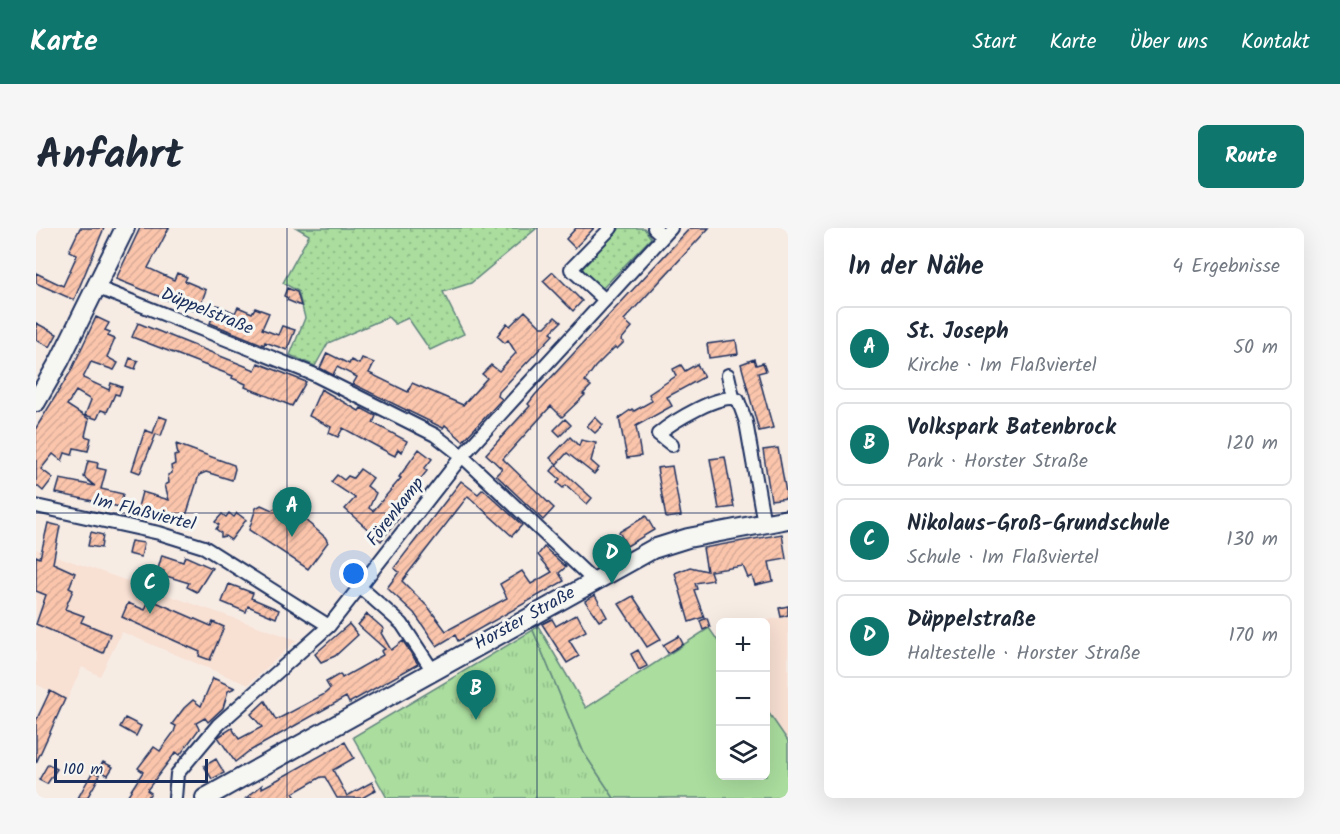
<!DOCTYPE html>
<html lang="de">
<head>
<meta charset="utf-8">
<style>
	:root { --surface:#fff; --page:#f6f6f7; --text:#1f2937; --muted:#747a83; --line:#e0e1e3; --accent:#0f766e }
	body { margin:0; font-family:Kalam,sans-serif; background:var(--page); color:var(--text) }
	.controls { position:absolute; right:18px; bottom:18px; display:grid; overflow:hidden; border-radius:9px; box-shadow:0 6px 24px #0002 }
	.controls button { width:54px; height:54px; display:grid; place-items:center; padding:0; border:0; border-bottom:2px solid var(--line); background:var(--surface); color:var(--text); font:30px sans-serif }
	.scale { position:absolute; left:18px; bottom:15px; width:154px; box-sizing:border-box; padding-left:6px; border:3px solid #1b2f5e; border-top:0; font-size:16px; line-height:21px; white-space:nowrap; color:#1b2f5e; -webkit-text-stroke:4px #f6f6f2; paint-order:stroke }
	.you { position:absolute; left:318px; top:346px; width:21px; height:21px; margin:-15px; border:4px solid #fff; border-radius:50%; background:#1a73e8; box-shadow:0 0 0 9px #1a73e833 }
	.badge { display:grid; place-items:center; width:39px; height:39px; border-radius:50%; background:var(--accent); color:#fff; font-size:20px; font-weight:700 }
	.pin { position:absolute; translate:-50% -50px; filter:drop-shadow(0 2px 3px #0008) }
	.pin::after { content:''; position:absolute; top:32px; width:21px; height:18px; background:inherit; clip-path:polygon(0 0,100% 0,50% 100%) }
	.list { margin:0; padding:0; list-style:none }
	h2 { display:flex; justify-content:space-between; align-items:center; height:78px; margin:0; padding:0 24px; font-size:26px }
	h2 small { font-size:20px; font-weight:400; color:var(--muted) }
	.list li { display:grid; grid-template-columns:39px 1fr auto; gap:18px; align-items:center; box-sizing:border-box; height:84px; margin:0 12px 12px; padding:0 12px; border:2px solid var(--line); border-radius:9px }
	.list b { display:block; font-size:22px; white-space:nowrap }
	.list p { margin:0; font-size:20px; white-space:nowrap; color:var(--muted) }
	.list em { font-size:20px; font-style:normal; color:var(--muted) }
	.icon { flex:none; width:33px; height:33px; fill:none; stroke:currentColor; stroke-width:2; stroke-linecap:round; stroke-linejoin:round }
	.map { position:relative; flex:none; width:752px; height:570px; overflow:hidden; border-radius:9px }
	header { display:flex; align-items:center; gap:36px; box-sizing:border-box; height:84px; padding:0 30px; background:var(--accent); color:#fff }
	header strong { font-size:28px }
	nav { display:flex; gap:33px; margin-inline-start:auto; font-size:21px }
	.intro { display:flex; align-items:center; justify-content:space-between; box-sizing:border-box; height:144px; padding:0 36px }
	h1 { margin:0; font-size:42px }
	.button { padding:15px 27px; border-radius:9px; background:var(--accent); color:#fff; font-size:21px; font-weight:700 }
	main { display:flex; gap:36px; padding:0 36px }
	aside { flex:1; background:var(--surface); border-radius:9px; box-shadow:0 6px 24px #0002 }
	.map>svg:first-child { display:block }
	.built { fill:#f8e0d3 }
	.grass { fill:url(#grass-dots); stroke:#62867e; stroke-width:1.5 }
	.park { fill:url(#park-tufts); stroke:#62867e; stroke-width:1.5 }
	.pitch { fill:#aadd9e; stroke:#62867e; stroke-width:1.5 }
	.building { fill:url(#building-hatch); stroke:#1b2f5e; stroke-width:1.5 }
	.lines { fill:none; stroke-linecap:round; stroke-linejoin:round }
	.street-casing { stroke:#1b2f5e; stroke-width:16 }
	.secondary-casing { stroke:#1b2f5e; stroke-width:22 }
	.street { stroke:#f6f6f2; stroke-width:12 }
	.secondary { stroke:#f6f6f2; stroke-width:18 }
	.grid { fill:none; stroke:#1b2f5e; stroke-width:1.5; stroke-opacity:0.55 }
	.labels { text-anchor:middle; dominant-baseline:central; stroke-width:6; stroke-linejoin:round; paint-order:stroke }
	.street-label { font-size:18px; fill:#1b2f5e; stroke:#f6f6f2 }
</style>
</head>
<body>
<header>
<strong>Karte</strong>
<nav><a>Start</a><a>Karte</a><a>Über uns</a><a>Kontakt</a></nav>
</header>
<div class="intro"><h1>Anfahrt</h1><a class="button">Route</a></div>
<main>
<div class="map">
<svg width="752" height="570" viewBox="0 0 752 570">
	<defs>
		<pattern id="grass-dots" width="8" height="8" patternUnits="userSpaceOnUse" patternTransform="scale(1.5)"><rect width="8" height="8" fill="#aadd9e"/><path d="M2 2h.1M6 6h.1" fill="none" stroke="#92be8a" stroke-width="1.8" stroke-linecap="round"/></pattern>
		<pattern id="park-tufts" width="24" height="20" patternUnits="userSpaceOnUse" patternTransform="scale(1.5)"><rect width="24" height="20" fill="#aadd9e"/><path d="M3 7l-1-3M5 7V3M7 7l1-3M15 17l-1-3M17 17v-4M19 17l1-3" fill="none" stroke="#92be8a"/></pattern>
		<pattern id="building-hatch" width="6" height="6" patternUnits="userSpaceOnUse" patternTransform="scale(1.5)"><rect width="6" height="6" fill="#fbc5ac"/><path d="M-1 1l2-2M0 6l6-6M5 7l2-2" fill="none" stroke="#d7aa96"/></pattern>
	</defs>
	<rect width="100%" height="100%" fill="#f7ece4"/>
	<filter id="ink" filterUnits="userSpaceOnUse"><feTurbulence type="fractalNoise" baseFrequency=".0167" numOctaves="2"/><feDisplacementMap in="SourceGraphic" scale="12" xChannelSelector="R" yChannelSelector="G"/><feConvolveMatrix kernelMatrix="1 2 1 2 8 2 1 2 1" color-interpolation-filters="sRGB"/></filter>
	<g filter="url(#ink)">
		<path class="built" d="M0 321 261 412 212 457 86 404 64 448 46 439 31 472 0 456Z
			M752 388V513L730 481V394H722Z"/>
		<path class="grass" d="M261 0H501L435 55 407 64 428 106 394 122 372 90 359 96 352 89 292 115 279 138 254 127 269 90 262 63 247 55 273 7Z
			M584 0H608L615 10 566 61 548 47 547 40Z"/>
		<path class="park" d="M497 402 548 525 578 570H351L317 509Z"/>
		<path class="pitch" d="M502 398 550 480 673 400 684 416V548H730V481L752 513V570H578L548 525 497 402Z"/>
		<path class="building" d="M44 0H68L38 72 0 55V45L27 58 41 27 33 23Z
			M104 0H133L112 40 138 52 141 45 151 49 149 53 170 62 162 84 80 51Z
			M540 0H558L539 20 530 11Z
			M654 0H673L588 92 596 99 585 112 588 114 581 121 579 119 559 139 549 153 555 158 547 166 549 167 526 189 515 178 467 231 518 280 507 292 460 247 466 241 450 226 494 178 492 176 499 167Z
			M517 44 546 73 537 83 507 53Z
			M251 60 261 64 265 78 251 72 252 70 248 68Z
			M181 77 199 85 202 79 216 85 219 80 233 85 226 101 242 107 246 98 259 102 251 122 229 114 228 117 174 95Z
			M489 83 505 99H509L519 89 525 94 515 104 517 107 463 164 462 168 466 171 427 213 409 197 407 200 317 156 321 149 301 139 297 147 284 140 291 125 313 136 315 132 323 136 326 130 338 135 333 145 372 164 376 155 427 177 451 150 446 146 455 137 463 143 480 125 472 112 469 115 461 108 471 95 474 98Z
			M60 89 73 95 69 102 74 104 72 108 79 111 71 129 82 135 78 142 55 134 47 150 73 162 75 155 86 159 83 167 79 166 71 184 65 182 61 191 49 187 55 172 40 163 31 177 53 191 49 208 55 210 52 223 38 220 36 227 29 225 26 233 17 226 5 241 17 250 7 263 0 257V200L35 143Z
			M0 95 21 106 14 119 0 112Z
			M102 95 219 142 222 135 270 154 256 178 209 159 210 156 196 150 197 148 96 109Z
			M700 112 702 126 673 130 671 116Z
			M94 130 102 133 99 141 91 138Z
			M718 131 720 137 727 135 730 143 722 145 737 200 723 203 705 136Z
			M661 136 668 149 631 169 636 178 600 198 605 228 591 230 583 190 596 181 598 183 616 173 613 166 640 148 637 141 645 137 649 143Z
			M285 161 323 183 325 180 340 188 337 195 371 213 366 224 362 221 359 228 355 226 307 200 302 209 293 205 295 199 273 188Z
			M123 188 131 191 125 208 120 206 104 245 96 242 109 202 117 205Z
			M559 189 567 197 559 205 551 198Z
			M529 191 535 197 524 208 518 202Z
			M534 209 543 218 545 212 560 215 555 233 563 240 558 246 531 225 521 236 514 230Z
			M140 216 198 237 199 241 196 252 170 244 163 247 151 285 140 291 102 279 106 264 133 272 129 257 133 255 132 247 136 245 135 238 139 236 138 228 142 227Z
			M742 220 751 270 735 272 727 222Z
			M383 221 396 231 388 241 391 243 369 270 372 272 360 287 363 290 345 313 309 281 319 270 295 254 301 247 308 252 312 248 317 250 324 241 337 250 331 258 340 265 333 280 337 283 365 250 363 249Z
			M689 229 698 279 683 281 674 231Z
			M52 233 62 235 61 240 70 242 65 261 87 266 84 279 20 265 24 251 59 258 48 249Z
			M520 237 556 270 551 276 530 257 527 260 521 255 524 251 515 243Z
			M636 238 645 288 630 290 621 240Z
			M425 253 442 266 447 261 486 297 476 308 432 268 366 353 393 380 410 403 471 370 464 356 486 343 495 356 516 344 502 327 508 319 530 339 523 345 528 353 422 413 419 407 401 418 378 385 351 360 363 344 358 340Z
			M225 277 236 282 244 277 256 281 289 309 292 314 272 341 213 302 220 280Z
			M193 285 198 289 201 285 210 292 195 312 189 308 185 309V305L180 301 183 297 179 294 186 286 190 289Z
			M610 288 618 302 591 318 583 304Z
			M12 295 24 298 17 335 39 345 33 360 37 362 29 381 48 388 45 394 74 406 67 425 0 396 10 367 0 363V328L4 330Z
			M55 304 67 307 65 320 52 318Z
			M746 306 750 331 733 334 737 353 719 357 716 348 712 350 707 338 674 343 677 352 659 355 661 361 658 362 668 389 653 394 639 345 654 339 671 343 667 320Z
			M95 313 108 315 105 329 92 326Z
			M126 327 147 334 149 328 176 340 161 364 151 359 153 355 127 347 128 343 122 341Z
			M193 356 217 365 215 370 243 382 240 390 212 378 210 384 186 374Z
			M559 367 571 389 563 393 549 373Z
			M597 368 625 411 611 419 583 376Z
			M113 371 175 398 177 394 188 399 174 432 163 428 164 424 86 389 92 375 109 382Z
			M752 378V387L745 389 743 380Z
			M331 386 348 401 345 405 355 422 367 413 382 436 313 475 310 469 212 524 199 534 182 509 196 500 203 511 226 499 215 486 229 473 240 492 287 467 294 461 290 454 304 446 306 450 347 427 345 423 349 421 322 397Z
			M541 386 550 403 533 412 543 428 531 435 506 396 516 391 520 398Z
			M671 390 674 399 667 402 664 393Z
			M313 396 322 407 299 428 285 434 279 426Z
			M643 408 647 416 632 425 627 417Z
			M602 422 611 438 603 442 595 426Z
			M177 450 199 460 192 463 187 480 172 494 169 490 160 495 163 501 144 527 140 524 111 562 115 565 111 570H90L107 544 102 540 118 519 124 523 138 504 140 498 136 496 148 480 157 472 165 478Z
			M14 463 29 471 0 535V493Z
			M89 490 105 498 100 508 84 499Z
			M309 514 318 530 297 542 311 568 336 554 340 562 326 570H301L289 549H285L257 565 260 570H210L226 557V560L241 552Z
			M180 531 188 545 176 551 168 538Z
			M67 534 77 539 72 547 62 542Z
			M12 536 21 541 11 556 3 552Z
			M57 543 64 547 58 558 51 570H42Z"/>
		<g class="lines">
			<defs>
				<path id="street" d="M618 0 627 8
					M60 59 277 146 399 207 426 228 557 352
					M568 71 535 41 575 0
					M692 147 697 169
					M636 217 622 206C635 195 687 162 702 172L710 194 728 296
					M0 278 123 305 168 319 293 398
					M324 359 366 396 397 443
					M139 570 141 546 182 497 293 398 426 228 635 0"/>
				<path id="secondary" d="M0 174 24 132 89 0
					M169 570 617 321 652 310 752 291"/>
			</defs>
			<use href="#street" class="street-casing"/>
			<use href="#secondary" class="secondary-casing"/>
			<use href="#street" class="street"/>
			<use href="#secondary" class="secondary"/>
		</g>
	</g>
	<path class="grid" d="M251 0V570M501 0V570M0 285H752"/>
	<g class="labels">
		<g class="street-label">
			<text transform="translate(171 84) rotate(22)">Düppelstraße</text>
			<text transform="translate(360 284) rotate(-52)">Förenkamp</text>
			<text transform="translate(108 285) rotate(14)">Im Flaßviertel</text>
			<text transform="translate(489 391) rotate(-29)">Horster Straße</text>
		</g>
	</g>
</svg>
<div class="controls">
<button>+</button>
<button>−</button>
<button><svg class="icon" aria-label="layers" viewBox="0 0 24 24"><path d="M12 4l9 5-9 5-9-5zM3 14l9 5 9-5"/></svg></button>
</div>
<div class="scale">100 m</div>
<div class="you"></div>
<div class="pin badge" style="left:256px;top:309px">A</div>
<div class="pin badge" style="left:440px;top:492px">B</div>
<div class="pin badge" style="left:114px;top:386px">C</div>
<div class="pin badge" style="left:576px;top:356px">D</div>
</div>
<aside>
<h2>In der Nähe<small>4 Ergebnisse</small></h2>
<ul class="list">
<li><span class="badge">A</span><div><b>St. Joseph</b><p>Kirche · Im Flaßviertel</p></div><em>50 m</em></li>
<li><span class="badge">B</span><div><b>Volkspark Batenbrock</b><p>Park · Horster Straße</p></div><em>120 m</em></li>
<li><span class="badge">C</span><div><b>Nikolaus-Groß-Grundschule</b><p>Schule · Im Flaßviertel</p></div><em>130 m</em></li>
<li><span class="badge">D</span><div><b>Düppelstraße</b><p>Haltestelle · Horster Straße</p></div><em>170 m</em></li>
</ul>
</aside>
</main>
</body>
</html>
